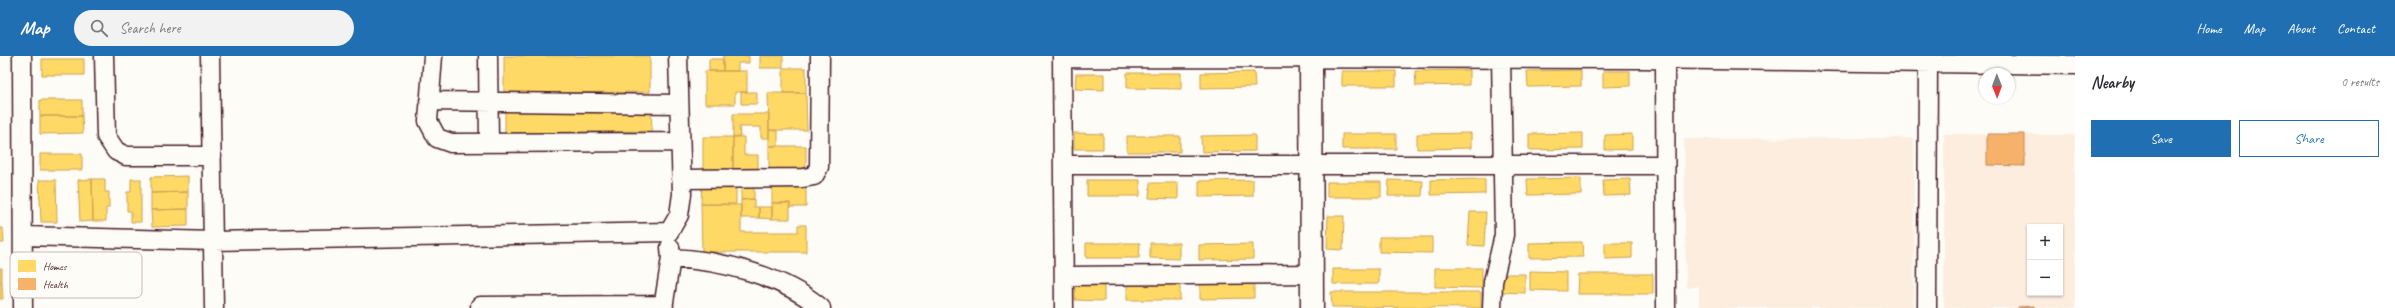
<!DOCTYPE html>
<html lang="en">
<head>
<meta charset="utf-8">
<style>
	:root { --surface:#fff; --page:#f2f2f3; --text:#2b2b33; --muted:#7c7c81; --line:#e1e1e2; --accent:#1f6fb2 }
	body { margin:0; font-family:Caveat,sans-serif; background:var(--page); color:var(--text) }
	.controls { position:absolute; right:12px; bottom:12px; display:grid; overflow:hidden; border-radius:0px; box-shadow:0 1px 3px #0004 }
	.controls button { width:36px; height:36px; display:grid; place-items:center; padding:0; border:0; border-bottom:1px solid var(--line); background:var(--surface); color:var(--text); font:20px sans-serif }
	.compass { position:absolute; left:1979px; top:12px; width:36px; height:36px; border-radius:50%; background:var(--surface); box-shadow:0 1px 3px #0004; rotate:179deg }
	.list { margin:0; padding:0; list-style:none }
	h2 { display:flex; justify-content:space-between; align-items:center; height:52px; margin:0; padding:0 16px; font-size:17px }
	h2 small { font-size:13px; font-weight:400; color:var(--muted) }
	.actions { display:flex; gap:8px; padding:12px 16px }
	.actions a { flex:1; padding:9px 0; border:1px solid var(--accent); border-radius:0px; text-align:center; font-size:14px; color:var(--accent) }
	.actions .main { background:var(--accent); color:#fff }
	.icon { flex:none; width:22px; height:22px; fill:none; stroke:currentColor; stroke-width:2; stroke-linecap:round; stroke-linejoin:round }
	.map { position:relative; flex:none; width:2075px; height:252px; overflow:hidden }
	header { display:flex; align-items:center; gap:24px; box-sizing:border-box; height:56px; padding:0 20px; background:var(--accent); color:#fff }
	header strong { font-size:19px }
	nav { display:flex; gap:22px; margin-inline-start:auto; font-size:14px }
	.search { width:280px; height:36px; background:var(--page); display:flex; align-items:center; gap:10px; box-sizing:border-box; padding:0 14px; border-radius:22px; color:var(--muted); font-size:15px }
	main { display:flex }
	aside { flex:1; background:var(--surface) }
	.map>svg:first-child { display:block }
	.built { fill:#fceddf; fill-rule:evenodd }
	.homes { fill:#ffd966; stroke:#c9a154 }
	.health { fill:#f6b26b; stroke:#c28658 }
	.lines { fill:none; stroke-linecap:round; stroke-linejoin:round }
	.minor-casing { stroke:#4a1f2b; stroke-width:21 }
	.tertiary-casing { stroke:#4a1f2b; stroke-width:25 }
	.minor { stroke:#fdfcf7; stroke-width:18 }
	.tertiary { stroke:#fdfcf7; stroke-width:22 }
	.key { fill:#fdfcf7; stroke:#c7baba; stroke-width:1 }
	.key-label { font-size:11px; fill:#4a1f2b }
</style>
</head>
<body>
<header>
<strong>Map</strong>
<div class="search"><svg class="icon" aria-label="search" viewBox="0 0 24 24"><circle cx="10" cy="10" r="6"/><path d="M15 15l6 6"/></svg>Search here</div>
<nav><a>Home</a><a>Map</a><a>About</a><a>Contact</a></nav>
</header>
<main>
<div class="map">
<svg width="2075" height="252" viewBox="0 0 2075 252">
	<rect width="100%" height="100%" fill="#fdfcf7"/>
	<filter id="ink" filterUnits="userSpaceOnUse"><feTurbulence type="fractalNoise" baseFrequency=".025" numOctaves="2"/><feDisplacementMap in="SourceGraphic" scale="8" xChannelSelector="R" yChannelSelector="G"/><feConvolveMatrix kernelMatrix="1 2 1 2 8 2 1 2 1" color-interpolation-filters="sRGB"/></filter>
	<g filter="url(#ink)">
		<path class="built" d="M1944 78 2075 79V252H1944ZM2030 171H2060V237H2030Z
			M1914 82V252H1699V230L1686 232 1684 83Z"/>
		<path class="homes" d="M504 0H650V36L504 37Z
			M723 0H749V7H738V15H723Z
			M760 0H783V12H760Z
			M42 3H84V19H42Z
			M709 3H723V15H709Z
			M783 12H806V37H783Z
			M1469 14V29L1416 30 1415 15Z
			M1581 14V30L1528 31 1527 15Z
			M705 15H747V36H735V48H705Z
			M1342 15H1396V30H1342Z
			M1603 15H1630V30L1603 31Z
			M1254 16 1255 31 1201 32V17Z
			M1127 17H1181V33L1127 32Z
			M1076 18H1104V34L1075 33Z
			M741 36H757V48H741Z
			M768 37H806L807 74H769Z
			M40 44H82V60H40Z
			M651 53 652 75 505 77V54Z
			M733 58H769V82H761V71H739L740 80 733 81Z
			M40 60H82L83 77 40 78Z
			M769 74 778 75V90H769Z
			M1074 77 1103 78V93H1074Z
			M1471 77V92L1417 93V78Z
			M1583 77V93L1529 94V78Z
			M1342 78H1396V93H1342Z
			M1632 78V93L1605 94V79Z
			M1255 79V95L1202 96 1201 80Z
			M1127 80H1180V96H1127Z
			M703 81H733V115H703Z
			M733 81H744V99H758V115H733Z
			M769 90H806V115H769Z
			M40 98H82V114H40Z
			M188 120V136L151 137V121Z
			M1581 122V138L1528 139 1527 123Z
			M92 123 93 165 80 166 78 124Z
			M92 123H105V136H109V152H106V165H93Z
			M131 123H141V166H131V155H127V136H131Z
			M1485 123V138L1431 139V124Z
			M1630 123 1631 139 1604 140 1603 124Z
			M39 124H56L57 166H41Z
			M1087 124H1140V140H1087Z
			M1253 124V140L1199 141V125Z
			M1389 124 1423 125 1422 140H1388Z
			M772 126H806V151H789L790 147H772Z
			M1327 126H1381V141H1327Z
			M702 127H736V148H701Z
			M741 127H754V143L741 144Z
			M1150 127H1178V143L1149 142Z
			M188 136V153L151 154V137Z
			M754 143V151H759V162H741V144Z
			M772 147H790V163H772Z
			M701 148 741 149V176H798V169H806V196H702Z
			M759 151H772V163L759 162Z
			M188 153V170L152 171 151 154Z
			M1470 156H1486L1484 190 1468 189Z
			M1328 160H1344L1343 194 1327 193Z
			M0 172H3L4 187H0Z
			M1379 181H1432V197L1379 196Z
			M1582 186 1583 201 1529 202V187Z
			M1086 187H1140L1139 202H1086Z
			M1150 187H1179V203L1150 202Z
			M1605 187H1632V202L1605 203Z
			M1253 188V203L1199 204V189Z
			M0 212H2V227H0Z
			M1435 212H1482V232L1435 231Z
			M1333 213H1379V228H1333Z
			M1530 215 1566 216V235L1530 234Z
			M1500 218H1525V237L1500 236Z
			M1578 218H1653V238H1577Z
			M0 227H2L3 243H0Z
			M1254 227V242L1200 243V228Z
			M1127 228H1180V244H1127Z
			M1075 229H1104V245L1075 244Z
			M1331 236H1481V252L1332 251Z"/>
		<path class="health" d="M1987 78H2025V110L1987 109Z
			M2034 250V252H2018V251Z"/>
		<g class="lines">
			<defs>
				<path id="minor" d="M22 0 23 252
					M104 0 106 80 116 95 126 100H212
					M210 0 214 252
					M433 0 428 65 437 82 451 87 680 86
					M488 0 489 87
					M1062 0 1064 252
					M1062 2 1641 3 2075 9
					M1665 3 1666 252
					M429 45 679 48
					M1063 109H1665
					M681 123 803 122 814 120 819 111 820 0
					M23 180 214 185 669 176 679 159 682 138 678 0
					M671 202C721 204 783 220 821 252
					M1064 220 1312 218
					M480 250 664 249
					M663 252 671 202 670 191
					M1492 252 1493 226 1504 179 1501 0
					M1927 252 1928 0"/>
				<path id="tertiary" d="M1311 0 1312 252"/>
			</defs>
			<use href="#minor" class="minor-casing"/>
			<use href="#tertiary" class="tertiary-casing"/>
			<use href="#minor" class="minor"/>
			<use href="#tertiary" class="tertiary"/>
		</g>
	</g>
	<rect x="10" y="196" width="132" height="46" rx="6" class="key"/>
	<rect x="18" y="204" width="18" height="12" fill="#ffd966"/>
	<rect x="18" y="222" width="18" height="12" fill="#f6b26b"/>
	<g class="key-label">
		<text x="43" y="214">Homes</text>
		<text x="43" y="232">Health</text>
	</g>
</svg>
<div class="controls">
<button>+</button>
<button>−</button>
</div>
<svg class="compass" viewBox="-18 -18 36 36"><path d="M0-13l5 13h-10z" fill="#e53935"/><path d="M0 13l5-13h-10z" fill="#7c7c81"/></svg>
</div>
<aside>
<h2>Nearby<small>0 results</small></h2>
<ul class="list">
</ul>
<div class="actions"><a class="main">Save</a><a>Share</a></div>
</aside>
</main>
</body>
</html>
